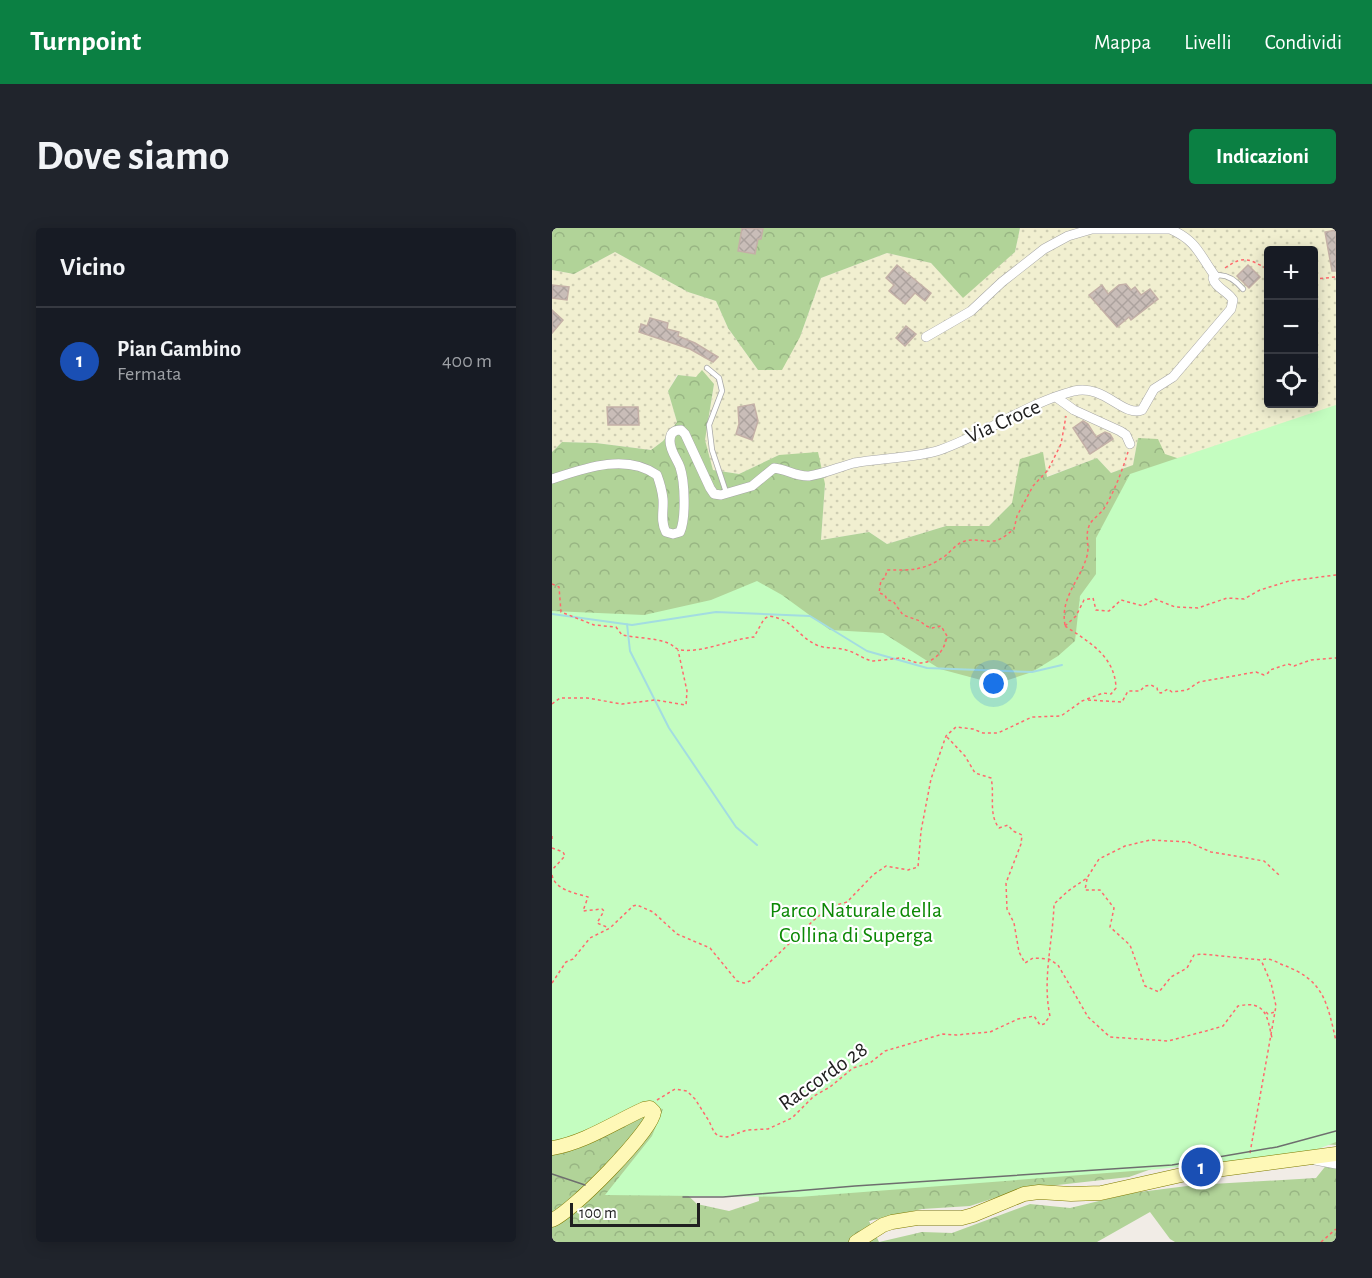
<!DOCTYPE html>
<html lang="it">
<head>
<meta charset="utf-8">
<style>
	:root { --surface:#171b24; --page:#20242c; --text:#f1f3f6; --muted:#9ea1a6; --line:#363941; --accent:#0b8043 }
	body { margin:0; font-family:"Alegreya Sans",sans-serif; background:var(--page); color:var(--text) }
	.controls { position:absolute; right:18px; top:18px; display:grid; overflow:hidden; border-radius:6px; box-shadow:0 3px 15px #0003 }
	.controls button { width:54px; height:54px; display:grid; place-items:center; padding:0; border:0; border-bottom:2px solid var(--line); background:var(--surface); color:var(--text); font:30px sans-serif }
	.scale { position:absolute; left:18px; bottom:15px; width:130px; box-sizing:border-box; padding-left:6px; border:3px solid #202020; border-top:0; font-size:16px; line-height:21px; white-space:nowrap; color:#202020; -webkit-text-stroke:4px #fff; paint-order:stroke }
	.you { position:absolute; left:442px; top:456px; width:21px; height:21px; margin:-15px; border:4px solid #fff; border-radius:50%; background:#1a73e8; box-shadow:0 0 0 9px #1a73e833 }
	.badge { display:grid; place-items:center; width:39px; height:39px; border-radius:50%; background:var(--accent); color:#fff; font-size:20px; font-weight:700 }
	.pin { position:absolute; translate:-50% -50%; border:3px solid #fff; box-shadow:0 2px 6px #0006 }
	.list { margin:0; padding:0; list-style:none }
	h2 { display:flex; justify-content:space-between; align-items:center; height:78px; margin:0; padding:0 24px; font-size:26px }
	h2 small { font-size:20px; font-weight:400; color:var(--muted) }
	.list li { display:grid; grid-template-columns:39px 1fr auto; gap:18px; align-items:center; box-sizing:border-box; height:108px; padding:0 24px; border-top:2px solid var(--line) }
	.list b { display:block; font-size:22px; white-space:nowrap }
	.list p { margin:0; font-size:20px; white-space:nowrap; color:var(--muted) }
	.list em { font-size:20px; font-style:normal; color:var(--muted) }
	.icon { flex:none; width:33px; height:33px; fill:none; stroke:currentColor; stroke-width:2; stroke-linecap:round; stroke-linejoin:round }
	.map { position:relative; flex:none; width:784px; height:1014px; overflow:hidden; border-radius:6px }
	header { display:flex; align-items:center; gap:36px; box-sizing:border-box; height:84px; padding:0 30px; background:var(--accent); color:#fff }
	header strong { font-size:28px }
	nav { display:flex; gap:33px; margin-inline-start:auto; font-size:21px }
	.intro { display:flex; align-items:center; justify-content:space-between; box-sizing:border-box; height:144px; padding:0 36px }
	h1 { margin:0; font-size:42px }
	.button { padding:15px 27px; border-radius:6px; background:var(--accent); color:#fff; font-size:21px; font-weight:700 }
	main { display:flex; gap:36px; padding:0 36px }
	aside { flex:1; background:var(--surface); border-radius:6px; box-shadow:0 3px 15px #0003 }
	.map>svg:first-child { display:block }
	.farmland { fill:url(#farmland-dots); fill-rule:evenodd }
	.forest { fill:url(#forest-crowns); fill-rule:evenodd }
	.park { fill:#c4fdc0 }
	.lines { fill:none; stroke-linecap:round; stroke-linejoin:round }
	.stream { stroke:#a3dce1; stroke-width:2 }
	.building { fill:url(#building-cross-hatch); stroke:#c4b0a7; stroke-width:1.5 }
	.lane-casing { stroke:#a7a7a7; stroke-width:6 }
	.street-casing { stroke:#a7a7a7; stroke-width:10 }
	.secondary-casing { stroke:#7e7a00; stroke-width:15 }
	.path { stroke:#ff696d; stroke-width:1.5; stroke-dasharray:3 3; stroke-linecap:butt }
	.lane { stroke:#fff; stroke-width:4.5 }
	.street { stroke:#fff; stroke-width:9 }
	.secondary { stroke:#fef8b7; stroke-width:14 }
	.tram { stroke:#6e6e6e; stroke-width:1.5 }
	.labels { text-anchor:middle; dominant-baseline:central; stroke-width:4.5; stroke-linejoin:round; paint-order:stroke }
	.street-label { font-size:22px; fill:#202020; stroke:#fff }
	.park-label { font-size:22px; fill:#0b8804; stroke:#fff }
</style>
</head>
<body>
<header>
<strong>Turnpoint</strong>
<nav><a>Mappa</a><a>Livelli</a><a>Condividi</a></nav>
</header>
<div class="intro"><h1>Dove siamo</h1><a class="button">Indicazioni</a></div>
<main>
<aside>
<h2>Vicino<small></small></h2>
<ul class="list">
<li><span class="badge" style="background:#1a4fb4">1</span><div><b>Pian Gambino</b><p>Fermata</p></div><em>400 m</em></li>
</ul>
</aside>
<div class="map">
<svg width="784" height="1014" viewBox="0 0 784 1014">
	<defs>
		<pattern id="farmland-dots" width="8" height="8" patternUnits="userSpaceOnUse" patternTransform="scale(1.5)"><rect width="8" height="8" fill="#f1efd0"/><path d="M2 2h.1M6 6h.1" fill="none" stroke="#cecdb2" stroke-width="1.8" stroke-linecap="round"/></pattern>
		<pattern id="forest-crowns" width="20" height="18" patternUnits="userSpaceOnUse" patternTransform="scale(1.5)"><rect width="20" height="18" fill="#b1d398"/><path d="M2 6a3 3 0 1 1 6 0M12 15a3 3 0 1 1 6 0" fill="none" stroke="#98b583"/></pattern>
		<pattern id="building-cross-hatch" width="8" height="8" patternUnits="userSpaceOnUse" patternTransform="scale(1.5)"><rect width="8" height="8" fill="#c9bdb8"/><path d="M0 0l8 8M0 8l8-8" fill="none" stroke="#aca29e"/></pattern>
	</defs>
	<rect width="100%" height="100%" fill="#f1ece6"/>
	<path class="farmland" d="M468 0H784V243L646 237 612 226 586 210 581 237 559 245 545 230 494 249 460 275 437 298H394L335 316 317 304 269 312 273 256 227 227 187 246 161 242 153 212 162 157 144 149 125 147 116 163 125 194 111 213 99 222 44 215 10 214 0 224V42L22 46 63 24 136 64 164 73 176 100 206 142 248 109 269 50 335 25 379 35 411 69 463 24ZM716 22H762V176H716Z"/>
	<path class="forest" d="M0 0H468L463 24 411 70 379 35 335 25 269 50 248 109 230 142H206L176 100 164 73 136 64 63 24 22 46 0 42Z
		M150 142 162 156 153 212 161 242 187 246 227 227 266 224 273 256 269 312 317 304 335 316 394 298H437L460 275 468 231 491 224 495 249 545 230 559 245 581 237 586 210 606 211 613 226 646 237 784 243V917L731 913 656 921 577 949 470 961 418 978 370 981 317 993 327 1014H0V224L10 214 44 215 99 222 111 213 125 194 116 163 126 147 144 149ZM205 948 207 973 177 983 145 976 126 958Z
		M784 925V1014H623L618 1011 598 984 545 1014H327L370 1004 400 1005 478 976 518 980 580 965 643 957 764 950Z"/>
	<path class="park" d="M784 177V914L756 925 607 941 247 969 53 967 100 908 111 881 104 880 0 919V383L92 387 159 372 205 353 230 367 278 402 331 405 388 441 444 456 480 444 506 428 523 413 528 368 544 346V310L578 246Z"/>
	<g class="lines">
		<path class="stream" d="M0 386 80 397 164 384 258 388 315 423 375 440 480 444 510 437
			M75 396 78 423 117 500 184 599 205 617"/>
	</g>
	<path class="building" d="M190 0 211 1 209 11H206L203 26 186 23Z
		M784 2V43H780L773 4Z
		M345 37 379 65 373 73 363 65 353 76 337 63 342 57 334 50Z
		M696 37 708 49 697 60 685 48Z
		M574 56 579 62 583 59 589 67 598 61 606 71 579 92 577 89 565 99 537 67 550 57 556 66 567 57Z
		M0 57 17 59 15 72 0 70Z
		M0 82 11 92 0 105Z
		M98 90 116 95 115 101 127 104 126 108 143 115 166 129 161 134 138 121 87 104 89 96 95 98Z
		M354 98 364 106 353 118 344 110Z
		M202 176 206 193 200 212 184 206 187 196 186 179Z
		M55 179H86L87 197H56Z
		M531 193 536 196 544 209 553 204 558 206 561 211 538 226 521 200Z"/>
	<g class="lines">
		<defs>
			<path id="lane" d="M663 48C674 45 684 53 691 61
				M155 140 167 150 170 163 157 197 160 222 174 264"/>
			<path id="street" d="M504 169 522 182 568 203 574 207 578 216
				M0 251C33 240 74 225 105 247 108 255 110 262 111 271 112 282 108 293 114 304L121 306 128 304C134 291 133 254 128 239 125 231 118 223 118 213 118 206 121 202 129 202L133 206 158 260 162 266 169 267 200 258 222 240C234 241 245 249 257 248 272 246 287 239 302 235 328 230 364 230 388 222 434 206 475 175 522 163 553 156 570 189 590 182L602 161 621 149 679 81 681 72C676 63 663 60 661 50L663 48C647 26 645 13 618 1H540L516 8 492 21 450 54 419 83 374 109
				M763 932 784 936"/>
			<path id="secondary" d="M0 920C32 915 63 894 92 881L98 880 102 884C100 903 19 985 0 992
				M304 1014 331 997 340 994 365 990H410L421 987 472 966 487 964 519 966 549 965 634 946 784 926"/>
		</defs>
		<use href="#lane" class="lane-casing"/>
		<use href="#street" class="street-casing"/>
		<use href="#secondary" class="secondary-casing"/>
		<path class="path" d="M673 40C693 26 697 32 716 41
			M762 51 784 49
			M0 356 7 359 9 384 42 397 64 399 70 407C85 410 103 410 116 415 121 417 123 421 128 422 152 425 179 411 202 409L212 391 217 388C243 392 245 409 267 418 276 421 285 419 294 422 303 424 311 431 320 433 322 433 342 431 347 430 354 430 361 435 369 435 384 434 393 421 395 408L389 398 380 400 374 398 368 393 351 387 341 373 335 372 333 367 327 365 329 352 333 350 335 342C361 342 371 343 393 328 398 324 403 318 408 315 420 308 435 316 446 312 451 310 457 305 462 301L465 288 481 258 496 242 509 216 514 188
			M513 397C508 369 528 353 535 328 538 318 532 307 538 296 541 290 549 286 553 279 563 262 570 243 576 224
			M513 398 524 388 532 372 541 370 544 382 557 383 569 372 591 378 603 371 623 379 646 380 675 370 692 371 708 362 737 353 784 347
			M536 472 570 474 576 463H588L593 458 599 457 605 460 606 464 609 465 616 461 620 464 635 462 647 454 704 444 712 447 716 445 718 442 736 436 742 438 759 432 784 430
			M0 476 8 470H35L70 476 103 472 134 477 135 463 126 422
			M395 509 413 528 423 545 439 550C443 566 436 586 447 600L456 597 461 603 470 607 469 616 454 655 455 681 462 695 467 724 473 735 481 730 497 731 506 737 536 789 558 809 616 813 654 803 671 798 686 778C714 772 715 788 720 810
			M0 608V613
			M0 620 11 624 13 628 0 642
			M0 647C3 662 23 665 36 669L31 683 50 681 52 683 45 695 57 700
			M535 651 533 662H548L562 680 558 699 578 717 593 758 607 764 619 749 635 740 642 727 650 726 709 732C717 729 724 734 731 737 772 752 775 774 784 813
			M0 755 14 734 21 731 38 710 58 700 81 678 85 677 101 684 125 706 158 720 185 753 192 755 198 753 262 692 278 679 295 674 321 647 334 638 356 642 366 639 369 603 379 551 394 508 404 499 421 501 431 505H446L480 489 509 488 530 473 551 465 559 466 564 460C563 428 537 414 513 398
			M714 784 716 786 723 784
			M105 872 123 861 135 863 143 871 157 893 162 904 166 908 175 909 195 902 216 901 240 890 262 868 278 859 301 840 318 835 333 823 391 806 404 807 438 804 466 791 482 788 488 797 492 796 498 788C490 751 501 713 502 676L516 663 535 650 547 631 573 618 598 612 636 614 659 624 712 633 727 647
			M698 925 724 778 719 755 709 732
			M769 1014 784 1001"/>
		<use href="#lane" class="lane"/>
		<use href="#street" class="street"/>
		<use href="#secondary" class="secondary"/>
		<path class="tram" d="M0 946 33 957
			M131 969H171L303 958 620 937 725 919 784 903"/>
	</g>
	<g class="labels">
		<g class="street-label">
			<text transform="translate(451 193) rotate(-24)">Via Croce</text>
			<text transform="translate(271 848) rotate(-35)">Raccordo 28</text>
		</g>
		<g class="park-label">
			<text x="304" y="682">Parco Naturale della<tspan x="304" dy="25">Collina di Superga</tspan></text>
		</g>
	</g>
</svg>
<div class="controls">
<button>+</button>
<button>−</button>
<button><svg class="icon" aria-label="locate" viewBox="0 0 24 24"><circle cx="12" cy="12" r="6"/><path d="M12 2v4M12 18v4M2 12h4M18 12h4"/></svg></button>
</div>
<div class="scale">100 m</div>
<div class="you"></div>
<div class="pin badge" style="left:649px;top:939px;background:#1a4fb4">1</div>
</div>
</main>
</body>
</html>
